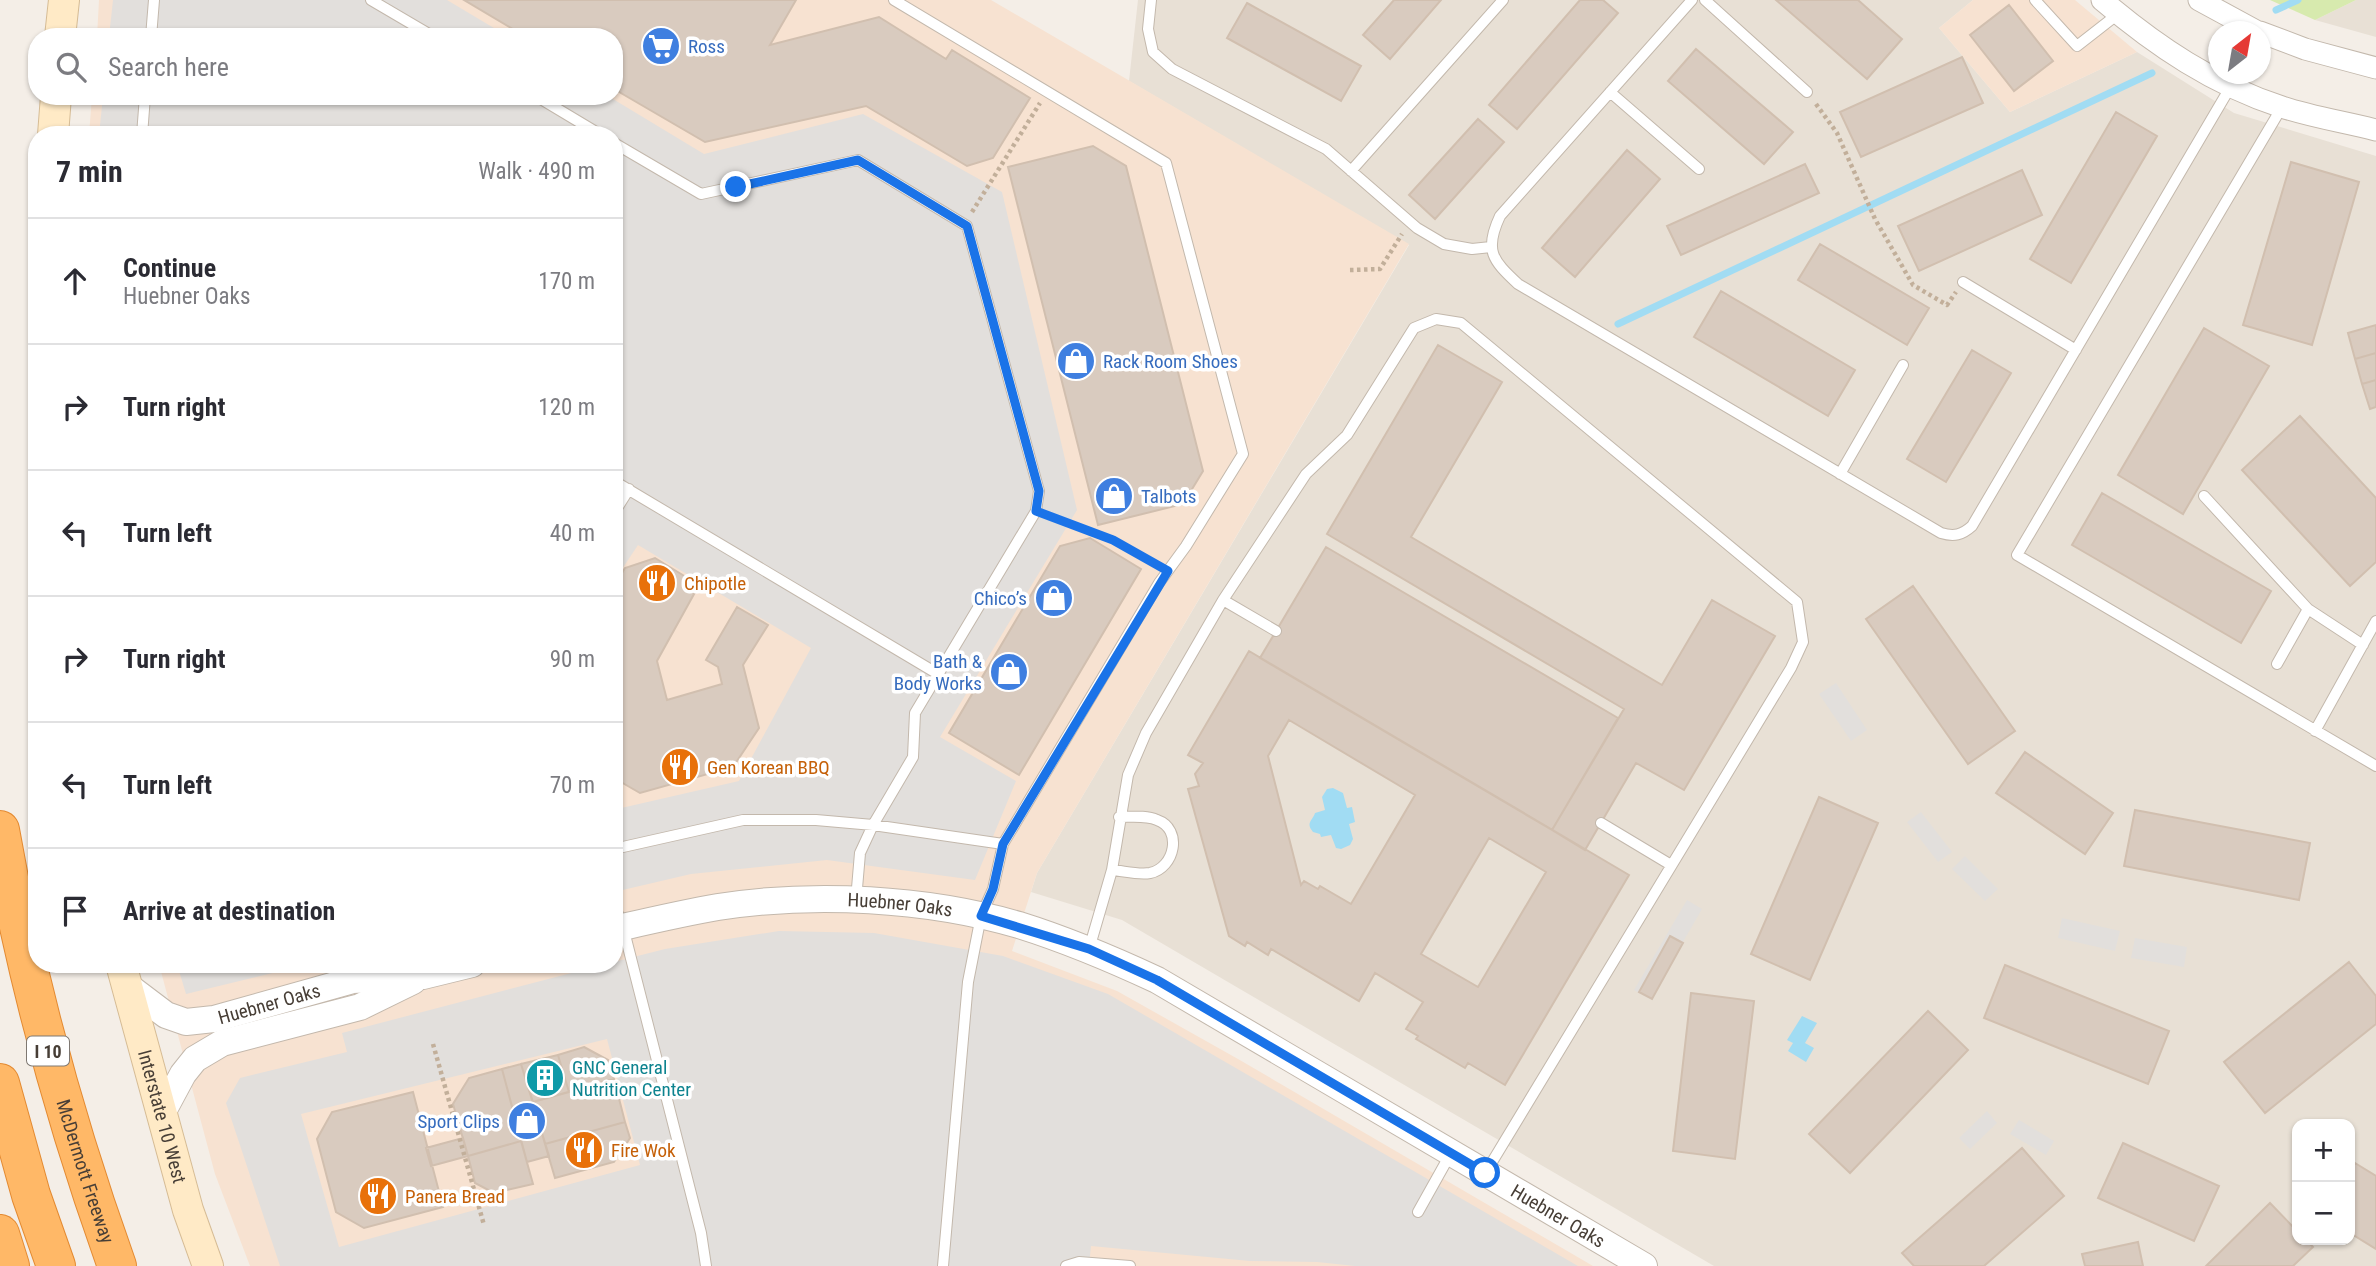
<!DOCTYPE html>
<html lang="en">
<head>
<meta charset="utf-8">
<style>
	:root { --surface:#fff; --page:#f7f7f7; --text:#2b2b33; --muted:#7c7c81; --line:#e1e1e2 }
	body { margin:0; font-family:"Roboto Condensed",sans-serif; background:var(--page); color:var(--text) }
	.controls { position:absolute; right:21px; bottom:21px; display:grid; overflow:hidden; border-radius:14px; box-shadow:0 2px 5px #0004 }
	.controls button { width:63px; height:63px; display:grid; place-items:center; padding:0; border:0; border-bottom:2px solid var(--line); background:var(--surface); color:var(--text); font:35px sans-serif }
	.compass { position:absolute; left:2208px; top:21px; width:63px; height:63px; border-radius:50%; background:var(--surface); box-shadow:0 2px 5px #0004; rotate:31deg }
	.stop { position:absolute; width:21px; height:21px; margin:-16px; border:5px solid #1a73e8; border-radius:50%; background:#fff }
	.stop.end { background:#1a73e8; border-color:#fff; box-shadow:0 2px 7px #0008 }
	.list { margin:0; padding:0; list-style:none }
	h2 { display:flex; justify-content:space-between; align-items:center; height:91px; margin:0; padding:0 28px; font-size:30px }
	h2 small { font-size:23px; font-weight:400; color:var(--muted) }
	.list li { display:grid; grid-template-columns:46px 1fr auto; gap:21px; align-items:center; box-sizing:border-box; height:126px; padding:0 28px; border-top:2px solid var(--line) }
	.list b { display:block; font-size:26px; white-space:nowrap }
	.list p { margin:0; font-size:23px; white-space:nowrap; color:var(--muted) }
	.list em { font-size:23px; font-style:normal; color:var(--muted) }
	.icon { flex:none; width:38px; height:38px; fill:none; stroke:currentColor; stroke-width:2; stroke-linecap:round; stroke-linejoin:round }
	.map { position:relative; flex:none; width:2376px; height:1266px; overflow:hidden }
	.search { position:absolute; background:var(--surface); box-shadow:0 2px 5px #0004; left:28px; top:28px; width:595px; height:77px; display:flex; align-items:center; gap:18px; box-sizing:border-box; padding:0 24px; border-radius:28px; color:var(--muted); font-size:26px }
	.panel { position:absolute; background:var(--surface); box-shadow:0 2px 5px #0004; left:28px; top:126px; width:595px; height:847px; border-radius:28px }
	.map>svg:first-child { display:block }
	.residential { fill:#e8e0d5; fill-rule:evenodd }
	.commercial { fill:#f7e2d1 }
	.green { fill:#d7eaae }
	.parking { fill:#e2dfdc; fill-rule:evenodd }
	.water { fill:#a1dcf3 }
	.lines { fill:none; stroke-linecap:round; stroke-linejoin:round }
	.stream { stroke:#a1dcf3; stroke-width:7 }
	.building { fill:#d9cbbf; stroke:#d1bfaf; stroke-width:2; fill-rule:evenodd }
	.service-casing { stroke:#c3b8ac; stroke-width:12 }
	.minor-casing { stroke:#c3b8ac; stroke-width:23 }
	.tertiary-casing { stroke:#c3b8ac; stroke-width:28 }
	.secondary-casing { stroke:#d6bc95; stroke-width:32 }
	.motorway-casing { stroke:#e38a32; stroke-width:40 }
	.path { stroke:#c2af9a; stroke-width:4.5; stroke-dasharray:3.5 3.5; stroke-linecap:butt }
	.service { stroke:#fff; stroke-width:10 }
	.minor { stroke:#fff; stroke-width:21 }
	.tertiary { stroke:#fff; stroke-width:26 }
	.secondary { stroke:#ffeac6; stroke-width:30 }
	.motorway { stroke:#ffb867; stroke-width:38 }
	.route { stroke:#1a73e8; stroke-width:9 }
	.labels { text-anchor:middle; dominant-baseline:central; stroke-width:7; stroke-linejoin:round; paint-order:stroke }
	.shield { fill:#fff; stroke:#7e7872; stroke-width:2 }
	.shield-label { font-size:18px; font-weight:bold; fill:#473e36 }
	.shop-label { font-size:19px; fill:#366cbe; stroke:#fff; text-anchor:start }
	.food-label { font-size:19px; fill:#c56008; stroke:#fff; text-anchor:start }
	.street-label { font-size:19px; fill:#473e36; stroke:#fff }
	.culture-label { font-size:19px; fill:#0d838f; stroke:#fff; text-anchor:start }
</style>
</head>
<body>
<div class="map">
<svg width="2376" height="1266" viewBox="0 0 2376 1266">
	<rect width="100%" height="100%" fill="#f4eee7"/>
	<path class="residential" d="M1138 0H1973L1939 28 2010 112 2137 52 2234 113 2376 156V1266H1714L1122 920 1031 892 1037 873 1409 245 1129 81ZM2297 1124H2350V1240H2297Z
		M2356 0H2376V37L2315 20Z"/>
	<path class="commercial" d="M99 0H991L1409 244 1037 873 1012 951 1117 991 1238 1059 1593 1266H250L215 1174 159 964H614V135H89L92 96H614V37H97Z
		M1973 0H2075L2137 52 2010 112 1939 28Z"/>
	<path class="green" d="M2270 0H2356L2315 20Z"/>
	<path class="parking" d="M113 0H447L509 37H109Z
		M103 96H608L704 154 863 114 1002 192 1077 510 940 737 1016 781 975 880 827 860 691 874 614 892V800L617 809 739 781 811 648 638 545 614 581V135H99Z
		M1836 683 1867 730 1851 741 1819 694Z
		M1921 812 1952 852 1938 862 1907 822Z
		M1965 856 1998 889 1985 901 1952 869Z
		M1687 900 1702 909 1650 999 1634 990Z
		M2062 918 2120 931 2115 951 2058 938Z
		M779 931 874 933 1003 956 1108 994 1578 1266H1355L1317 1262 1250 1261 1091 1246 1089 1266H280L226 1103 240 1078 347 1052 342 1033 606 964H614V962L665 949ZM607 1039 640 1165 339 1247 301 1114Z
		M2135 938 2187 947 2184 967 2131 958Z
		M177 964H310L186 994Z
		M1987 1111 1997 1123 1970 1149 1959 1138Z
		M2019 1120 2054 1141 2046 1155 2010 1134Z"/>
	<path class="water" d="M1333 788 1343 793 1347 808 1352 807 1355 822 1349 824 1353 839 1350 845 1341 849 1336 848 1331 835 1321 837 1320 834 1313 832C1305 823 1313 820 1315 813L1325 810 1322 797 1327 789Z
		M1802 1016 1817 1023 1805 1043 1814 1048 1806 1062 1788 1051 1793 1043 1787 1040Z"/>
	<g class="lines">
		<path class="stream" d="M2276 10 2298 0
			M1618 324 2152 73"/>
	</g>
	<path class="building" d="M464 0H796L770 45 879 17 946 59 952 50 1030 98 993 158 967 166 866 106 705 142 614 89V37H526Z
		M1394 0H1441L1390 59 1363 35Z
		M1580 0H1603L1618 13 1517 129 1489 105Z
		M1776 0H1858L1902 39 1867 79Z
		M1247 3 1361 66 1341 101 1227 38Z
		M2009 5 2053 61 2014 91 1970 35Z
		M1696 49 1793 132 1764 164 1668 81Z
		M1962 57 1983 103 1861 157 1840 112Z
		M2116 112 2157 136 2071 283 2030 259Z
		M1478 119 1504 142 1435 219 1409 195Z
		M1093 146 1126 166 1203 471 1183 504 1098 525 1008 167Z
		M1627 150 1660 179 1575 277 1542 248Z
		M2291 162 2359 182 2312 345 2243 325Z
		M1805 164 1819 193 1681 255 1667 226Z
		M2022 170 2042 215 1919 271 1898 226Z
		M1820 244 1929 308 1907 345 1798 280Z
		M1721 291 1855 370 1828 416 1694 337Z
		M2376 325V353L2355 359 2348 333Z
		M2204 328 2269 366 2183 514 2118 475Z
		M1438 345 1502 382 1411 537 1662 685 1712 600 1775 636 1684 790 1636 763 1585 850 1552 830 1624 709 1327 534Z
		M1972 350 2011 373 1946 482 1907 459Z
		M2376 353V380L2362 384 2355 359Z
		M2376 380V407L2370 409 2362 384Z
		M2300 416 2376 498V562L2350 586 2242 470Z
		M2102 493 2271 591 2241 643 2072 545Z
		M1090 538 1141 569 1019 775 949 733 1060 546Z
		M1326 547 1618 718 1552 830 1260 658Z
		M655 558 699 585 657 661 667 700 722 684 718 667 706 660 737 607 768 625 743 665 759 728 733 767 640 793 614 778V586L625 568Z
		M1913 586 2015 731 1968 764 1866 619Z
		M1249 651 1629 875 1505 1085 1468 1063 1465 1068 1416 1039 1418 1036 1406 1029 1423 1002 1375 973 1359 1001 1271 949 1268 955 1247 942 1245 946 1229 936 1188 789 1199 786 1195 774 1203 763 1188 755ZM1289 720 1415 795 1351 904 1320 886 1318 889 1304 881 1301 885 1268 756ZM1489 838 1546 872 1478 987 1421 954Z
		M2025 752 2113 813 2085 854 1996 793Z
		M1819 797 1878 823 1810 980 1751 954Z
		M2135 810 2310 843 2299 900 2124 866Z
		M1670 936 1683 943 1652 999 1639 992Z
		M2349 962 2376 996V1024L2265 1113 2224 1062Z
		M2005 965 2169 1031 2148 1084 1984 1018Z
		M1691 993 1754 1001 1735 1159 1673 1151Z
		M1928 1011 1968 1050 1850 1173 1809 1134Z
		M584 1047 608 1060 614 1079 569 1092 558 1055Z
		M558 1055 569 1092 533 1102 521 1064Z
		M521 1064 549 1156 527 1162 502 1069Z
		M502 1069 521 1141 468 1156 453 1104 469 1078Z
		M614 1079 625 1122 545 1144 533 1102Z
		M413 1092 443 1207 364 1228 336 1212 317 1139 332 1112Z
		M625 1122 630 1138 614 1162 555 1178 545 1144Z
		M463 1138 468 1156 431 1166 426 1148Z
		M521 1141 533 1184 494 1193 475 1183 468 1156Z
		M2123 1143 2219 1186 2194 1241 2098 1198Z
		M2022 1148 2064 1196 1984 1266H1914L1902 1253Z
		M2355 1163 2376 1176V1249L2350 1233V1172Z
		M2270 1203 2297 1231V1240H2306L2313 1247 2293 1266H2206Z
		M2138 1242 2143 1266H2085L2082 1254Z"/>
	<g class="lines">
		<defs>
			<path id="service" d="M371 0 434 37
				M894 0 1166 163 1243 454 1186 546 1159 583 1003 844 993 889 981 916 968 982 943 1266
				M1151 0 1148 29 1153 52 1172 69 1326 149 1417 228 1444 244 1472 249 1491 247
				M1692 0 1500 216C1484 250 1492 260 1518 284L1941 533C1954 537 1962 535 1972 526L2231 86
				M1705 0 1807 92
				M2035 0 2077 46 2118 14
				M151 37 154 0
				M1610 92 1699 169
				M536 96 601 135
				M2282 107 2017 555 2376 766
				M142 135 145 96
				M614 143 701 194 858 160 967 226 1039 491 1036 511 915 713 913 757 873 825 860 853 856 900
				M1351 171 1503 0
				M1963 282 2076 350
				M1840 474 1903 365
				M614 481 938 674
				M2204 496 2308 609 2363 645
				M614 513 629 489
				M1223 600 1276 631
				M2277 664 2308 609
				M2315 731 2376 621
				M1601 823 1671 865
				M614 849 743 820H816L873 825 1003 844
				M1112 870C1124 871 1138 875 1150 873 1175 868 1183 829 1157 820 1146 815 1131 817 1119 817
				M614 904 623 927 701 1233 706 1266
				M1089 949 1112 870 1128 775 1146 733 1223 600 1306 474 1347 435 1414 328 1436 319 1461 323 1797 602 1803 642 1791 668 1486 1172
				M1418 1212 1451 1153
				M1066 1266 1079 1262 1130 1266"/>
			<path id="minor" d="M2102 0C2156 46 2214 85 2282 107 2312 117 2345 122 2376 130
				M2199 0 2258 32
				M2260 32 2305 49 2376 68"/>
			<g id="tertiary">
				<path id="s1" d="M614 929C649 921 683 913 718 907 814 892 926 898 1019 925 1067 940 1112 959 1157 980L1644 1266"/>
				<path id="s2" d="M125 984 166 1015 186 1022 214 1019 353 980 423 976 472 964"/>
				<path d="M161 1115 183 1074 195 1059 222 1043 360 1007 413 981"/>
			</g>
			<g id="secondary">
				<path d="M60 37 64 0"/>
				<path d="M53 135 56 96"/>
				<path id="s3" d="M121 964 188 1210 208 1266"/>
			</g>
			<g id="motorway">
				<path id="s4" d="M0 830C26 978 66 1124 117 1266"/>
				<path d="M0 1083 31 1195 56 1266"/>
				<path d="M0 1234 10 1266"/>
			</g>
		</defs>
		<use href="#service" class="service-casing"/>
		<use href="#minor" class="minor-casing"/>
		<use href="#tertiary" class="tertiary-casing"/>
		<use href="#secondary" class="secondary-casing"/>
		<use href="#motorway" class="motorway-casing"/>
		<path class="path" d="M1816 104 1837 133 1875 219 1913 285 1947 305 1956 292
			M972 212 1040 103
			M1350 270 1380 269 1402 234
			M1050 516 1113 540 1157 565
			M433 1044 484 1225"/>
		<use href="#service" class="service"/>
		<use href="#minor" class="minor"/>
		<use href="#tertiary" class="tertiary"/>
		<use href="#secondary" class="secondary"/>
		<use href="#motorway" class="motorway"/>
	</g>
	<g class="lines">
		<path class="route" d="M736 187 858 160 967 226 1039 491 1036 511 1113 540 1168 571 1003 844 993 889 981 916 1089 949 1157 980 1485 1173"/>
	</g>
	<defs>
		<symbol id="supermarket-disc" viewBox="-11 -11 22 22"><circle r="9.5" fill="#3f7fe0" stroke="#fff"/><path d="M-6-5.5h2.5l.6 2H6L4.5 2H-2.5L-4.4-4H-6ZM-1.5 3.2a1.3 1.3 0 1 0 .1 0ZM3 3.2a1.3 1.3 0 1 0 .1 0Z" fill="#fff"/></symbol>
		<symbol id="shop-disc" viewBox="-11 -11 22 22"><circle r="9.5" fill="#3f7fe0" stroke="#fff"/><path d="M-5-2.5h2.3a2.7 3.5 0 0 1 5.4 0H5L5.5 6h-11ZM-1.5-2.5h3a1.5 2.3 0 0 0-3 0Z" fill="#fff"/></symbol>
		<symbol id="restaurant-disc" viewBox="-11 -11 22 22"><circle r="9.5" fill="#e8710a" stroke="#fff"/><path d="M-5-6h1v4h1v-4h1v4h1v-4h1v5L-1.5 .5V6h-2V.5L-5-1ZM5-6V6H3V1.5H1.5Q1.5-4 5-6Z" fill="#fff"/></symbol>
		<symbol id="building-disc" viewBox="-11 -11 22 22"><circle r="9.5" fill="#0f9aa8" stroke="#fff"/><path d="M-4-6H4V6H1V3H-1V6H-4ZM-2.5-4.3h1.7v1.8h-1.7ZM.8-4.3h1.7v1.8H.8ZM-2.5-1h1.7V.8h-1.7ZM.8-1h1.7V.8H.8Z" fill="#fff"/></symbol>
	</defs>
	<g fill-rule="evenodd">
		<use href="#supermarket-disc" x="639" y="24" width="44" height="44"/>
		<use href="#shop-disc" x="1054" y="339" width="44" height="44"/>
		<use href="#shop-disc" x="1092" y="474" width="44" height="44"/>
		<use href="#restaurant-disc" x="635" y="561" width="44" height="44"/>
		<use href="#shop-disc" x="1032" y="576" width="44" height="44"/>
		<use href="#shop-disc" x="987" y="650" width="44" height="44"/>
		<use href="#restaurant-disc" x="658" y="745" width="44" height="44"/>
		<use href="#building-disc" x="523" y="1056" width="44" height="44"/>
		<use href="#shop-disc" x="505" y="1099" width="44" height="44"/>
		<use href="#restaurant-disc" x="562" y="1128" width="44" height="44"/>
		<use href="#restaurant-disc" x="356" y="1174" width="44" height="44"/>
	</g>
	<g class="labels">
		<rect class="shield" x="27" y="1036.5" width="42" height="29" rx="5"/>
		<g class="shield-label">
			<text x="48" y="1051">I 10</text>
		</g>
		<g class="shop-label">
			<text x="688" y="46">Ross</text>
			<text x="1103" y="361">Rack Room Shoes</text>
			<text x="1141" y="496">Talbots</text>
			<text x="1027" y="598" text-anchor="end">Chico’s</text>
			<text x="982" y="661" text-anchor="end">Bath &amp;<tspan x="982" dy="22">Body Works</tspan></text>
			<text x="500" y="1121" text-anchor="end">Sport Clips</text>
		</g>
		<g class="food-label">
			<text x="684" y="583">Chipotle</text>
			<text x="707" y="767">Gen Korean BBQ</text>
			<text x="611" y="1150">Fire Wok</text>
			<text x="405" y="1196">Panera Bread</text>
		</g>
		<g class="street-label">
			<text stroke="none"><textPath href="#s1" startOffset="289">Huebner Oaks</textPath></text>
			<text stroke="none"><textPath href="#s2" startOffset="158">Huebner Oaks</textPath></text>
			<text stroke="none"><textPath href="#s3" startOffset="158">Interstate 10 West</textPath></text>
			<text stroke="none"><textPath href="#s4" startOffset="352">McDermott Freeway</textPath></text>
			<text stroke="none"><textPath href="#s1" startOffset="1024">Huebner Oaks</textPath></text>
		</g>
		<g class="culture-label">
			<text x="572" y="1067">GNC General<tspan x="572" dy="22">Nutrition Center</tspan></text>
		</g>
	</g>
</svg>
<div class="controls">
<button>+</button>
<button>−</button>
</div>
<svg class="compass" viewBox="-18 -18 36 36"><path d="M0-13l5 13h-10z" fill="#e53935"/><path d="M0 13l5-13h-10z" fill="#7c7c81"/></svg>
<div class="stop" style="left:1485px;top:1173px"></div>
<div class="stop end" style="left:736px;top:187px"></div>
<div class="search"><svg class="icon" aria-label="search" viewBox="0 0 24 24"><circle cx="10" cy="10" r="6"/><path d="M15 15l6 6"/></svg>Search here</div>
<section class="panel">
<h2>7 min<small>Walk · 490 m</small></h2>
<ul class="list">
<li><svg class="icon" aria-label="ahead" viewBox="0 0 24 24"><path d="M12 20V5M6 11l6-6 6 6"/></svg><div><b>Continue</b><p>Huebner Oaks</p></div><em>170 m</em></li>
<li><svg class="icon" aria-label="right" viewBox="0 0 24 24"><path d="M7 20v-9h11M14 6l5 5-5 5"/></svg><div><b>Turn right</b></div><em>120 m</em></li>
<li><svg class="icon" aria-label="left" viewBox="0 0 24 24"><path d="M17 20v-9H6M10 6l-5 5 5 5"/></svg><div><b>Turn left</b></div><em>40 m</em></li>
<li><svg class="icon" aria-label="right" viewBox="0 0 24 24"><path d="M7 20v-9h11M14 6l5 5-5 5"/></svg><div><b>Turn right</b></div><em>90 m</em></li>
<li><svg class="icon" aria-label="left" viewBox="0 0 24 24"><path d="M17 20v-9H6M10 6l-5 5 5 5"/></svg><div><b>Turn left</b></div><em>70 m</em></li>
<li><svg class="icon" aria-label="arrive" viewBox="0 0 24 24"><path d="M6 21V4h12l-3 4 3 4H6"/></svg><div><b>Arrive at destination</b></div></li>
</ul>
</section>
</div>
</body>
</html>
